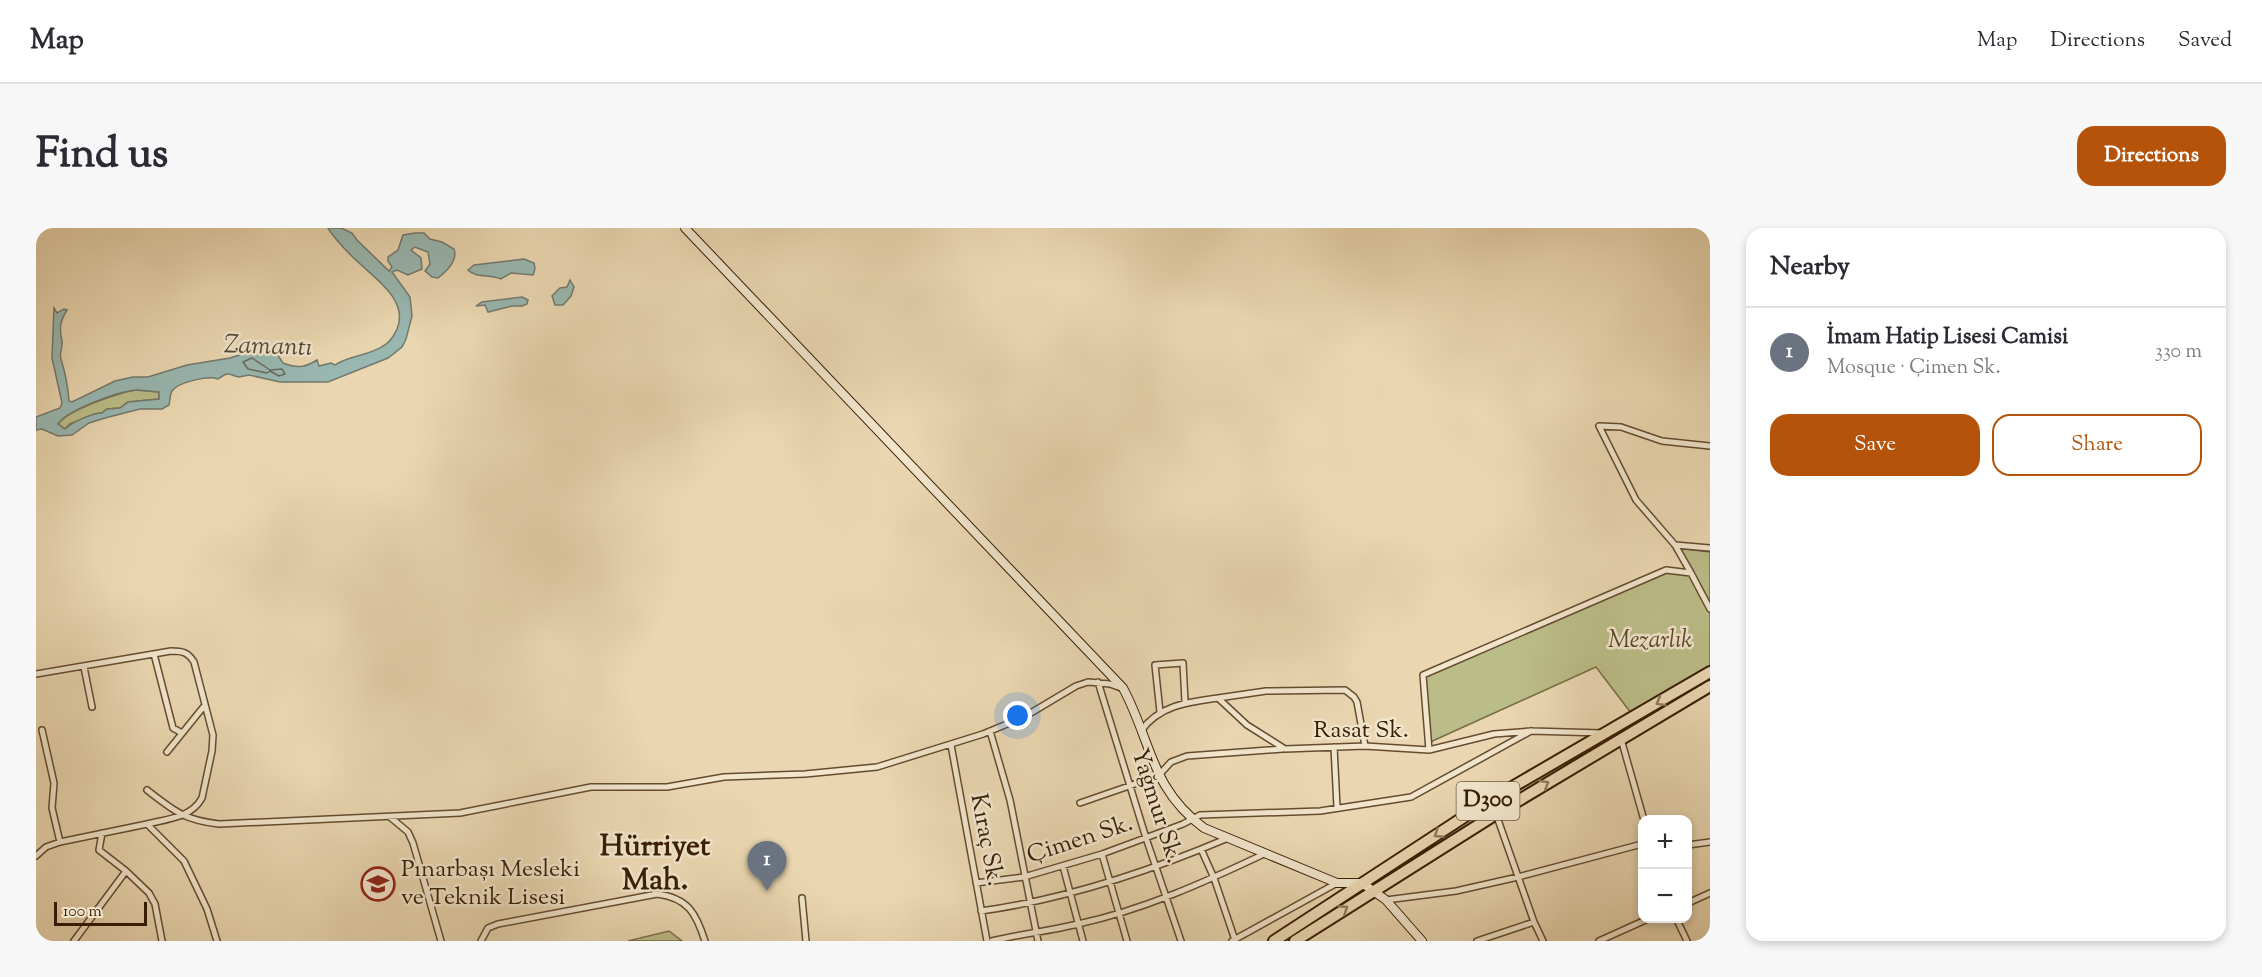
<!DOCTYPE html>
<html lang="en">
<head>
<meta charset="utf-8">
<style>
	:root { --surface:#fff; --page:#f7f7f7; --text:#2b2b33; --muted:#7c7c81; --line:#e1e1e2; --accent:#b45309 }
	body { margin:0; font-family:"Sorts Mill Goudy",serif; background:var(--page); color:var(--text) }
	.controls { position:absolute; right:18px; bottom:18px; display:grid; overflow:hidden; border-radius:12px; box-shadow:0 3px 9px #0003 }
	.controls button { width:54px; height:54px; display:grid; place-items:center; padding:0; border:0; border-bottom:2px solid var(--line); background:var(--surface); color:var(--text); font:30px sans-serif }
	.scale { position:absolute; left:18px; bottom:15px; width:93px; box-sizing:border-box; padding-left:6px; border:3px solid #391e05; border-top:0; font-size:16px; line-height:21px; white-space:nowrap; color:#391e05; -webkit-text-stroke:4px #f1e5cc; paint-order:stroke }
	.you { position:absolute; left:982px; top:488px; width:21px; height:21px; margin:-15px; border:4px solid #fff; border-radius:50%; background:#1a73e8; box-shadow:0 0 0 9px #1a73e833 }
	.badge { display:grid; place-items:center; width:39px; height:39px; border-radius:50%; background:var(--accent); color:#fff; font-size:20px; font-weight:700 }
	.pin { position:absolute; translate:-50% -50px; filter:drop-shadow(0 2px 3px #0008) }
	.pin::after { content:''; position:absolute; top:32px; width:21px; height:18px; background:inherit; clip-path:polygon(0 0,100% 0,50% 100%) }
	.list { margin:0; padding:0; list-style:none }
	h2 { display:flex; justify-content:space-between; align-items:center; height:78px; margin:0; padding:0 24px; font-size:26px }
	h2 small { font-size:20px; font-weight:400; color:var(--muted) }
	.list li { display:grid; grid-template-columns:39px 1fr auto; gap:18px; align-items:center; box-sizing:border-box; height:90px; padding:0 24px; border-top:2px solid var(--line) }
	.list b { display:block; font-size:22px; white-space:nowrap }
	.list p { margin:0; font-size:20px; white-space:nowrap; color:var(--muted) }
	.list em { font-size:20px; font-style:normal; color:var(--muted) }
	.actions { display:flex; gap:12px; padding:18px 24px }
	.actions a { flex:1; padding:14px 0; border:2px solid var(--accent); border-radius:18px; text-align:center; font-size:21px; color:var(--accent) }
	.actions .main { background:var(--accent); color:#fff }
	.map { position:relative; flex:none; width:1674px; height:713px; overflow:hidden; border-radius:18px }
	header { display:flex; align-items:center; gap:36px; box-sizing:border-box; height:84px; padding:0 30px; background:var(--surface); border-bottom:2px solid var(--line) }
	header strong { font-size:28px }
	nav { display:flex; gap:33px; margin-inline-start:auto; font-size:21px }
	.intro { display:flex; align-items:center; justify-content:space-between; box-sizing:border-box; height:144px; padding:0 36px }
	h1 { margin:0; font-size:42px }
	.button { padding:15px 27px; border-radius:18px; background:var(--accent); color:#fff; font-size:21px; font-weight:700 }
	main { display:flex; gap:36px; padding:0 36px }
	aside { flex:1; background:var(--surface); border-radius:18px; box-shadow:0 3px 9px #0003 }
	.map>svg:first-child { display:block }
	.green { fill:#bbbd88; stroke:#7a6e46; stroke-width:1.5 }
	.water { fill:#99b8b2; stroke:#737a6d; stroke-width:1.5; fill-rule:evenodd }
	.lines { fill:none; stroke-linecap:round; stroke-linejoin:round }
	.shore { stroke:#696b5c; stroke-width:1.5 }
	.street-casing { stroke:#654c30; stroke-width:8 }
	.secondary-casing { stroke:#391e05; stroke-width:10 }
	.highway-casing { stroke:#391e05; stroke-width:14 }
	.street { stroke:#f1e5cc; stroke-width:5 }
	.secondary { stroke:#f1e5cc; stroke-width:8 }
	.highway { stroke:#ead7b1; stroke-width:10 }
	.oneway { stroke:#927a5b }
	.labels { text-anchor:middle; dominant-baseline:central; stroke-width:5; stroke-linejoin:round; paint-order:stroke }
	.shield { fill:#f1e5cc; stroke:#705a41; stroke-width:1.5 }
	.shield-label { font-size:22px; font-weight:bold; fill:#391e05 }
	.park-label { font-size:24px; font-style:italic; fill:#5a4626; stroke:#f1e5cc }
	.street-label { font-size:24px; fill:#391e05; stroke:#f1e5cc }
	.poi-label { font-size:24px; fill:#391e05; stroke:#f1e5cc; text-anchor:start }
	.water-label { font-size:26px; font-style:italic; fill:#564c39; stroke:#f1e5cc }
	.district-label { font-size:30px; font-weight:bold; fill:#391e05; stroke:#f1e5cc }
</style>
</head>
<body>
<header>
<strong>Map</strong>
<nav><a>Map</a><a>Directions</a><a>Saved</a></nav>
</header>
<div class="intro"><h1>Find us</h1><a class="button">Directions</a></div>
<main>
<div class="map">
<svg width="1674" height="713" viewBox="0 0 1674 713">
	<rect width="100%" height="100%" fill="#ead7b1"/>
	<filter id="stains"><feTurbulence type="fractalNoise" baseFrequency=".00333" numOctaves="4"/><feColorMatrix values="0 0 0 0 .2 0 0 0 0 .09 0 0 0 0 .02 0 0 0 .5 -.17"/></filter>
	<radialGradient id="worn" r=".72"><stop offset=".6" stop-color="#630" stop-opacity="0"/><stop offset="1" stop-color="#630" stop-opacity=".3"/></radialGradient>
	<path class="green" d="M100 162 123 164V171L92 174 84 180 71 181 66 185 59 186 34 196 29 201 22 196C32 182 82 165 100 162Z
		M1641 320 1674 324V444L1598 489 1560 439 1392 515 1387 447 1632 342 1654 345Z
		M633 703 646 713H592Z"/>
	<path class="water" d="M292 0H305L316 5 321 12 353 43 356 39 352 33V29L362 22 367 7 379 5H388L394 11 406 14 418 21C422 32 411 43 402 50L396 49 389 43 394 36 392 24 379 19 375 22 385 30 386 41 372 47 361 42 356 44 374 69 376 88 370 111 366 119 352 130 292 154H244L213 147 203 149C191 146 194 143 182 151 174 147 142 154 136 163 134 166 134 172 133 177L126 181H104L69 190 53 195 36 207 22 208 6 201 0 202V189L24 180 26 175 16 130 18 80 21 85 28 81 31 82C24 93 23 100 26 113 27 119 23 125 25 131 29 144 32 158 33 173L36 174 79 153 97 149H112L151 137 194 130 213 124 219 116 224 114 241 126 247 135C262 141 270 139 281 132L283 138 295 135 299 137C313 127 335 128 350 116 356 112 358 107 361 101 373 73 340 51 322 34 313 26 298 10 292 0ZM102 162 123 164V171L92 174 84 180 71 181 66 185C57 185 36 194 29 201L22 196C31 182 85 162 102 162Z
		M488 31 498 35 499 41 497 47 475 45 465 51C455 46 439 50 432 42L438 37Z
		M534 52 538 59 535 68 527 77H519L516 68 524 60 531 59Z
		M486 69 492 72 491 76 486 78H476L452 84 449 77 440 78 446 74Z"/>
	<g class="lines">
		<path class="shore" d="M216 130 234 142 246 141 249 146 243 148 234 143 231 145 212 141 207 134Z"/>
		<defs>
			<path id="street" d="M1639 317 1674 320
				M1655 345 1639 317 1600 272 1563 198 1585 199 1626 213 1674 218
				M118 426 137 500 146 505
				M48 439 56 479
				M0 446 135 423C146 423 152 424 158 434L177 507 176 523 166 570C155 590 131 591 111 596
				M1062 454 1110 610 1145 713
				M1182 470 1230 463 1309 462 1318 469 1321 474 1329 518
				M1124 484 1119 437 1147 435 1149 474
				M6 502 18 555 16 580 24 614
				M954 503 974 572 1002 713
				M1105 503C1123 477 1153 474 1182 470L1211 497 1249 521 1329 518 1393 522 1458 506 1495 503 1566 505
				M1585 511 1608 592
				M915 517 951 713
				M1298 519 1301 579
				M1393 522 1387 447 1630 342 1655 345 1674 381
				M131 524 169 477
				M111 562C138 583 148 592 183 596L424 585 555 559H631L688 549 769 546 841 539 947 506 988 489 1040 458 1052 454 1074 456 1085 460
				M1044 575 1122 548 1135 534 1151 528 1247 521
				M1460 586 1498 694 1507 713
				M354 589 372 604 377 615 405 713
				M66 605 63 622 90 643
				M1652 617 1674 614
				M1165 621 1178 650 1199 712
				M1066 626 1091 713
				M0 628 10 619 24 614 111 596 148 633 171 681 181 713
				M1027 638 1047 713
				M940 655 988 649 1066 626 1147 596 1164 587 1284 583 1375 569 1495 503
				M766 670 770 713
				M1350 672 1420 663 1482 649 1606 616
				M1652 675 1674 665
				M945 683C1031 671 1112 644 1192 610
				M1640 690 1651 713
				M38 713 90 643 113 665 119 676 126 713
				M445 713 452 700 462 696 621 666C652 670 660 685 669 713
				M956 713C984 706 1014 703 1042 696 1107 682 1169 654 1228 626
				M1196 713 1301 655
				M1441 713 1498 694
				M1563 713 1614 690
				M1669 713 1674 710"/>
			<path id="secondary" d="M649 0 1087 460C1116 514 1114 560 1168 600L1301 655H1326L1350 672 1386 713"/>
			<path id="highway" d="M1238 713 1454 572 1674 444
				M1259 713 1460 586 1674 458"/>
		</defs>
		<use href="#street" class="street-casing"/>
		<use href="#secondary" class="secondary-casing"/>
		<use href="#highway" class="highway-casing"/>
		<use href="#street" class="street"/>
		<use href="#secondary" class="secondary"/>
		<use href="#highway" class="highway"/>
	</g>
	<defs><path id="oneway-chevron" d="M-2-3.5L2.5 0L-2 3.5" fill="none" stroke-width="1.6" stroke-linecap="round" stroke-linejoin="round" transform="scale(1.5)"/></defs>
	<g class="oneway">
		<use href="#oneway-chevron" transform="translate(1624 474) rotate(150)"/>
		<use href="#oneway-chevron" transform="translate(1509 556) rotate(-31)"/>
		<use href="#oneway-chevron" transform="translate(1402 606) rotate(147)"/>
		<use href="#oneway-chevron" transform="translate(1308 681) rotate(-33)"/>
	</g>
	<defs>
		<symbol id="school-ring" viewBox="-11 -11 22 22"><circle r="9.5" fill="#f1e5cc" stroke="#8f2418" stroke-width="1.5"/><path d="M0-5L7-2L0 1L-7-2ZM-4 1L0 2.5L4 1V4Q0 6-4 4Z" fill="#8f2418"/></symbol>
	</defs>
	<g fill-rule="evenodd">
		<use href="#school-ring" x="323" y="637" width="38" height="38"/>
	</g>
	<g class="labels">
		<rect class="shield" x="1420.5" y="554" width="63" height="38" rx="4.5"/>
		<g class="shield-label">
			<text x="1452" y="573">D300</text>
		</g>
		<g class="park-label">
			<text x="1614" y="413">Mezarlık</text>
		</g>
		<g class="street-label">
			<text x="1325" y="503">Rasat Sk.</text>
			<text transform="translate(1120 578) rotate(72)">Yağmur Sk.</text>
			<text transform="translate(950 612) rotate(79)">Kıraç Sk.</text>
			<text transform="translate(1044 612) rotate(-18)">Çimen Sk.</text>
		</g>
		<g class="poi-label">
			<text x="365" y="642">Pınarbaşı Mesleki<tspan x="365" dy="28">ve Teknik Lisesi</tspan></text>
		</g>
		<g class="water-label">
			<text transform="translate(232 119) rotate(2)">Zamantı</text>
		</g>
		<g class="district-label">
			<text x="619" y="619">Hürriyet<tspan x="619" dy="34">Mah.</tspan></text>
		</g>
	</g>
	<rect width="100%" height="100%" filter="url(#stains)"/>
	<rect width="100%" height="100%" fill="url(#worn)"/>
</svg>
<div class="controls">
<button>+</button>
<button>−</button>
</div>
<div class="scale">100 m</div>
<div class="you"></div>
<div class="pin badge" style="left:731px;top:663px;background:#6b7280">1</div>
</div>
<aside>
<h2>Nearby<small></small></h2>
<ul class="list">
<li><span class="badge" style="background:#6b7280">1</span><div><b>İmam Hatip Lisesi Camisi</b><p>Mosque · Çimen Sk.</p></div><em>330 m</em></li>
</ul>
<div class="actions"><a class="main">Save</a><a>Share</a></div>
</aside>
</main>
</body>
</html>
